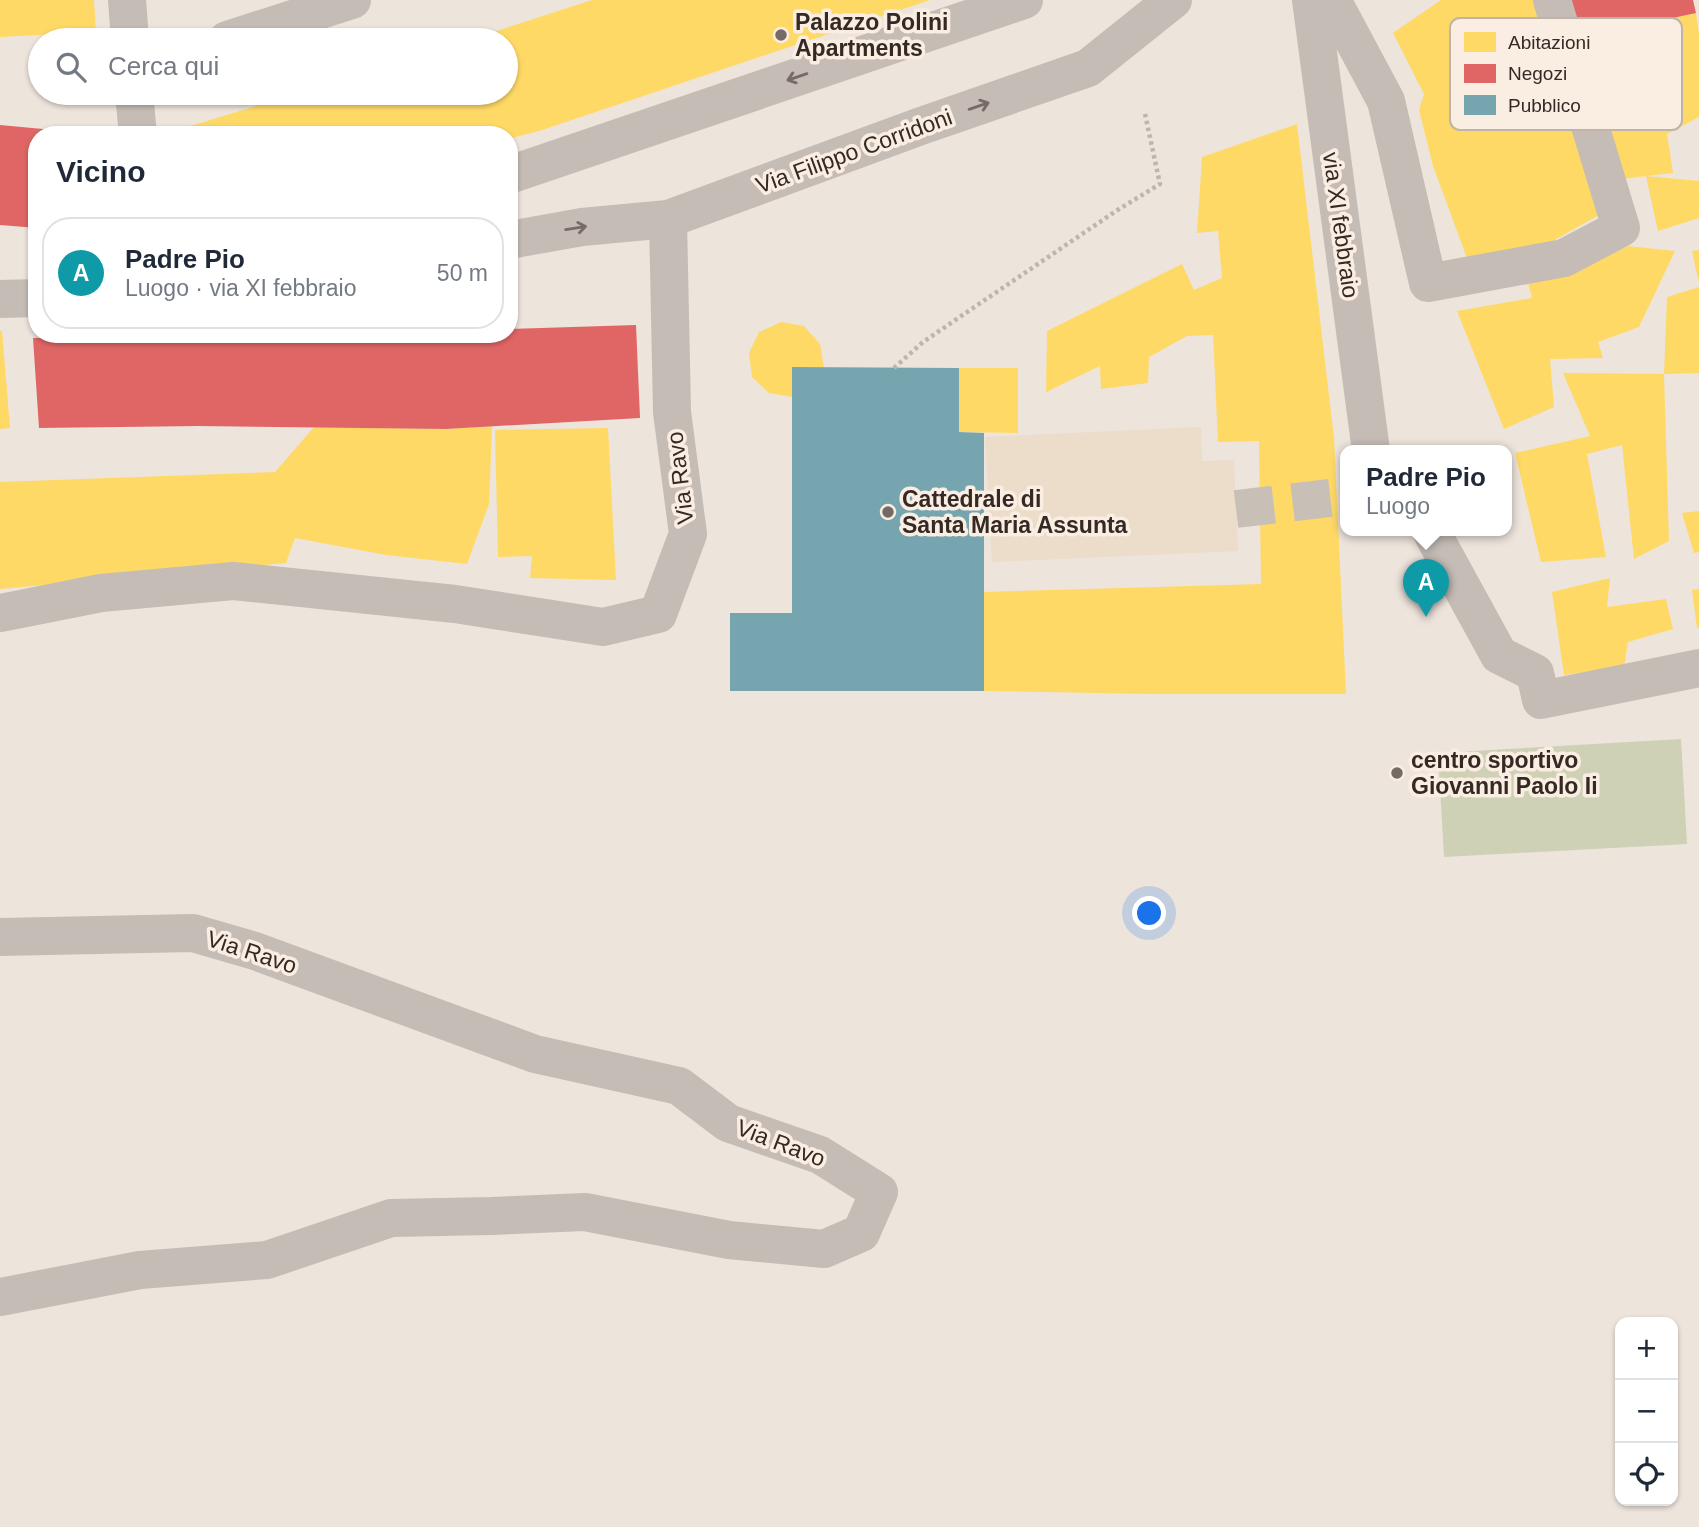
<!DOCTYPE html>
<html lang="it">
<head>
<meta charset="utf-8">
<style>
	:root { --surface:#fff; --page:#f2f2f3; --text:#1f2937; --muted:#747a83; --line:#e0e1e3; --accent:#756a65 }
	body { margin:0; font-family:Arial,sans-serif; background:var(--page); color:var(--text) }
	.controls { position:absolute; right:21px; bottom:21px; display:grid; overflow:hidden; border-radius:14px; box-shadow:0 2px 5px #0004 }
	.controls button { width:63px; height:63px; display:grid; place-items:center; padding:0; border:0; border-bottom:2px solid var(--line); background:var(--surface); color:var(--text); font:35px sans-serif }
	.you { position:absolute; left:1150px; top:914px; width:24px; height:24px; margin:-18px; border:5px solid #fff; border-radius:50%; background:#1a73e8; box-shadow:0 0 0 10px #1a73e833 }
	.badge { display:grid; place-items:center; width:46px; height:46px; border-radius:50%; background:var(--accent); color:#fff; font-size:23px; font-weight:700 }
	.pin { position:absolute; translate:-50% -58px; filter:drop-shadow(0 2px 4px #0008) }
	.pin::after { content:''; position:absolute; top:37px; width:24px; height:21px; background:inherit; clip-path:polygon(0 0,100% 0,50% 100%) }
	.popup { position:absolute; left:1340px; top:445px; width:172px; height:91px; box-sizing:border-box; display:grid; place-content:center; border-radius:14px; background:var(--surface); filter:drop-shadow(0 2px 5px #0005); font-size:23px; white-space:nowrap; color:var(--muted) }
	.popup b { font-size:26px; color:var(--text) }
	.popup::after { content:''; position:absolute; left:50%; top:100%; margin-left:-14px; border:14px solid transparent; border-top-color:var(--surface) }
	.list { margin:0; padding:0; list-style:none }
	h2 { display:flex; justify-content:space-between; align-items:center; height:91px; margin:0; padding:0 28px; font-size:30px }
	h2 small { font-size:23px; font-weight:400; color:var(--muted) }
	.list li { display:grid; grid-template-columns:46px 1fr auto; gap:21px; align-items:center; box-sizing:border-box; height:112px; margin:0 14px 14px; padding:0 14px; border:2px solid var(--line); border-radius:28px }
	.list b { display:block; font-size:26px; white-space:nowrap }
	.list p { margin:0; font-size:23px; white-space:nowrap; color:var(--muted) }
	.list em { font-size:23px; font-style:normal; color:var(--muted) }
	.icon { flex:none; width:38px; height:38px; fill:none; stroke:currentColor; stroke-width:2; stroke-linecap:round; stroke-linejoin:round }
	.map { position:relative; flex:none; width:1699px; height:1527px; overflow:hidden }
	.search { position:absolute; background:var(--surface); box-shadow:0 2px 5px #0004; left:28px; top:28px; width:490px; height:77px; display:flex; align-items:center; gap:18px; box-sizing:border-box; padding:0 24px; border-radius:38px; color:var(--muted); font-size:26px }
	.panel { position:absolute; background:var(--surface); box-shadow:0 2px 5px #0004; left:28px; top:126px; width:490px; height:217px; border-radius:28px }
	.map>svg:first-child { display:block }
	.park { fill:#ced1b6 }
	.plaza { fill:#ecdcca }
	.homes { fill:#ffd966 }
	.shops { fill:#e06666 }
	.public { fill:#76a5af }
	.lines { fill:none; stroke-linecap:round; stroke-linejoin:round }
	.minor-tunnel { stroke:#c8bfb7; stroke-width:38; stroke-dasharray:38 19; stroke-linecap:butt }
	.path { stroke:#bdb5af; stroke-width:4.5; stroke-dasharray:3.5 3.5; stroke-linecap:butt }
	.minor { stroke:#c5bcb6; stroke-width:38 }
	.oneway { stroke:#766b66 }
	.poi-dot { fill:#756a65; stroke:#faeee3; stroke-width:2.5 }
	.labels { text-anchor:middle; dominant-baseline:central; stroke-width:7; stroke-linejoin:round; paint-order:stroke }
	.poi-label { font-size:23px; font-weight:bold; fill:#352925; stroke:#faeee3; text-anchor:start }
	.street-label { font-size:23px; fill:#352925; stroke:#faeee3 }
	.key { fill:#faeee3; stroke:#bfb3aa; stroke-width:2 }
	.key-label { font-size:19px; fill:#352925 }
</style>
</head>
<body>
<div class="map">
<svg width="1699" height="1527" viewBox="0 0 1699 1527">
	<rect width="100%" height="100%" fill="#ede4dc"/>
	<path class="park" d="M1681 739 1687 844 1444 857 1438 753Z"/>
	<path class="plaza" d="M1201 427 1202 461 1234 460 1238 551 992 562 985 437Z"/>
	<path class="homes" d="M0 0H94L96 32 0 37Z
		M592 0H930L542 130 509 139V135H185L184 128 298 93H506V40H469Z
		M1441 0H1545L1599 215 1551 242 1468 261 1433 166 1419 110 1424 94 1393 33Z
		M1696 13 1699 34V117L1667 134 1673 173 1646 176 1699 181V218L1658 231 1646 176 1623 179 1571 40Z
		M1297 124 1334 438 1346 694H1150L984 691V592L1261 584 1259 441 1218 442 1213 335 1187 336 1149 357 1148 383 1101 389 1100 366 1046 392 1047 331 1182 264 1194 290 1222 278 1218 231 1197 233 1202 157Z
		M1628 246 1675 251 1639 327 1598 342 1603 358 1550 359 1554 407 1504 429 1457 311 1532 298 1527 279 1581 269Z
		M1699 250V279H1698L1692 251Z
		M1699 287V373L1664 374 1667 297Z
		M781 322 804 326 820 344 824 367H792V397L769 393 752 377 749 353 759 332Z
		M0 331H2L10 428 0 429Z
		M959 368H1018V433L959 432Z
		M1563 373 1664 374 1669 541 1634 559 1622 445 1587 454 1606 557 1541 562 1515 453 1590 436Z
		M492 426 489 504 467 564 386 555 295 538 286 563 0 589V482L275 472 314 427 446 429Z
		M608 428 616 580 530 578 532 556 498 557 495 430Z
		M1699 511V552L1694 553 1682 513Z
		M1610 578 1607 607 1666 599 1673 629 1628 642 1624 667 1564 675 1552 592Z
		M1699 589V628H1697L1692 590Z"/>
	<path class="shops" d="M1563 0H1693L1696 13 1571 40Z
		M0 125 86 133V135H37V228L0 225Z
		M636 325 640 418 446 429 199 426 39 428 33 338 266 334H509V329Z"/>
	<path class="public" d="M792 367 959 368V432L984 433V691H730V613H792Z"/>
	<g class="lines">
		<path class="minor-tunnel" d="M1236 509 1346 496"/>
		<path class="path" d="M894 368 923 342 1116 211 1160 184 1145 114"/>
		<path class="minor" d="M127 0 130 40
			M1311 0 1371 451
			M1332 0 1386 101 1428 283 1564 258 1621 228 1552 0
			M227 40 352 0
			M134 93 138 135
			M509 175 1024 0
			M509 240 582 227 668 219 921 126 1088 68 1173 0
			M0 299 37 298
			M1431 531 1499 655 1535 673 1541 700 1699 668
			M0 613 101 593 233 581 455 604 603 627 658 614 688 534 672 412 668 219
			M0 937 193 933 255 951 535 1054 679 1086 728 1123 820 1155 879 1192 861 1233 824 1249 729 1240 585 1212 491 1216 391 1218 267 1260 140 1270 0 1297"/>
	</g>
	<defs><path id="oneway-shaft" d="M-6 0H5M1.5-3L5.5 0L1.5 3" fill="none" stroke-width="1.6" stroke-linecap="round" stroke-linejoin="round" transform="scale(1.75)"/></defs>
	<g class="oneway">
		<use href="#oneway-shaft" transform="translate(797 77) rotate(161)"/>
		<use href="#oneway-shaft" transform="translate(979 106) rotate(-19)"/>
		<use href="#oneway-shaft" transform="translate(576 228) rotate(-9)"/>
	</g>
	<g class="poi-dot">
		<circle cx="781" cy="35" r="7"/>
		<circle cx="888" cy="512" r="7"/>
		<circle cx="1397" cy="773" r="7"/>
	</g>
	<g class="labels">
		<g class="poi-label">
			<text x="795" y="22">Palazzo Polini<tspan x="795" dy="26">Apartments</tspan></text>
			<text x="902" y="499">Cattedrale di<tspan x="902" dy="26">Santa Maria Assunta</tspan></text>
			<text x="1411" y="760">centro sportivo<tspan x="1411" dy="26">Giovanni Paolo Ii</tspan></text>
		</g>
		<g class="street-label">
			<text transform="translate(854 151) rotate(-20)">Via Filippo Corridoni</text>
			<text transform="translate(1341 225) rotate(82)">via XI febbraio</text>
			<text transform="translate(680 478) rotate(-97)">Via Ravo</text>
			<text transform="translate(252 952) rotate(18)">Via Ravo</text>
			<text transform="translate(781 1143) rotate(21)">Via Ravo</text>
		</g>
	</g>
	<rect x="1450" y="18" width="232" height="112" rx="10" class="key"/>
	<rect x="1464" y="32" width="32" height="20" fill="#ffd966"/>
	<rect x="1464" y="64" width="32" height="19" fill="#e06666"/>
	<rect x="1464" y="95" width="32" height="20" fill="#76a5af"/>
	<g class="key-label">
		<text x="1508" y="49">Abitazioni</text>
		<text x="1508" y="80">Negozi</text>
		<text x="1508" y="112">Pubblico</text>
	</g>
</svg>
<div class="controls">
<button>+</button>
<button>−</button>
<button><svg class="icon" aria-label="locate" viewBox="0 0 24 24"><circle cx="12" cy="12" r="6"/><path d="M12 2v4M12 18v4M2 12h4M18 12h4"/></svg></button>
</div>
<div class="you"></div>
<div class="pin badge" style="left:1426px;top:617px;background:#0f9aa8">A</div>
<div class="popup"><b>Padre Pio</b>Luogo</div>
<div class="search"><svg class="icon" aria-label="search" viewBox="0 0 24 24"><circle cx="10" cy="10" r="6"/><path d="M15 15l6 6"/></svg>Cerca qui</div>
<section class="panel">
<h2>Vicino<small></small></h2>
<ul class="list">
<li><span class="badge" style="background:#0f9aa8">A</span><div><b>Padre Pio</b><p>Luogo · via XI febbraio</p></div><em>50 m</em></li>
</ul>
</section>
</div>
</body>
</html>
